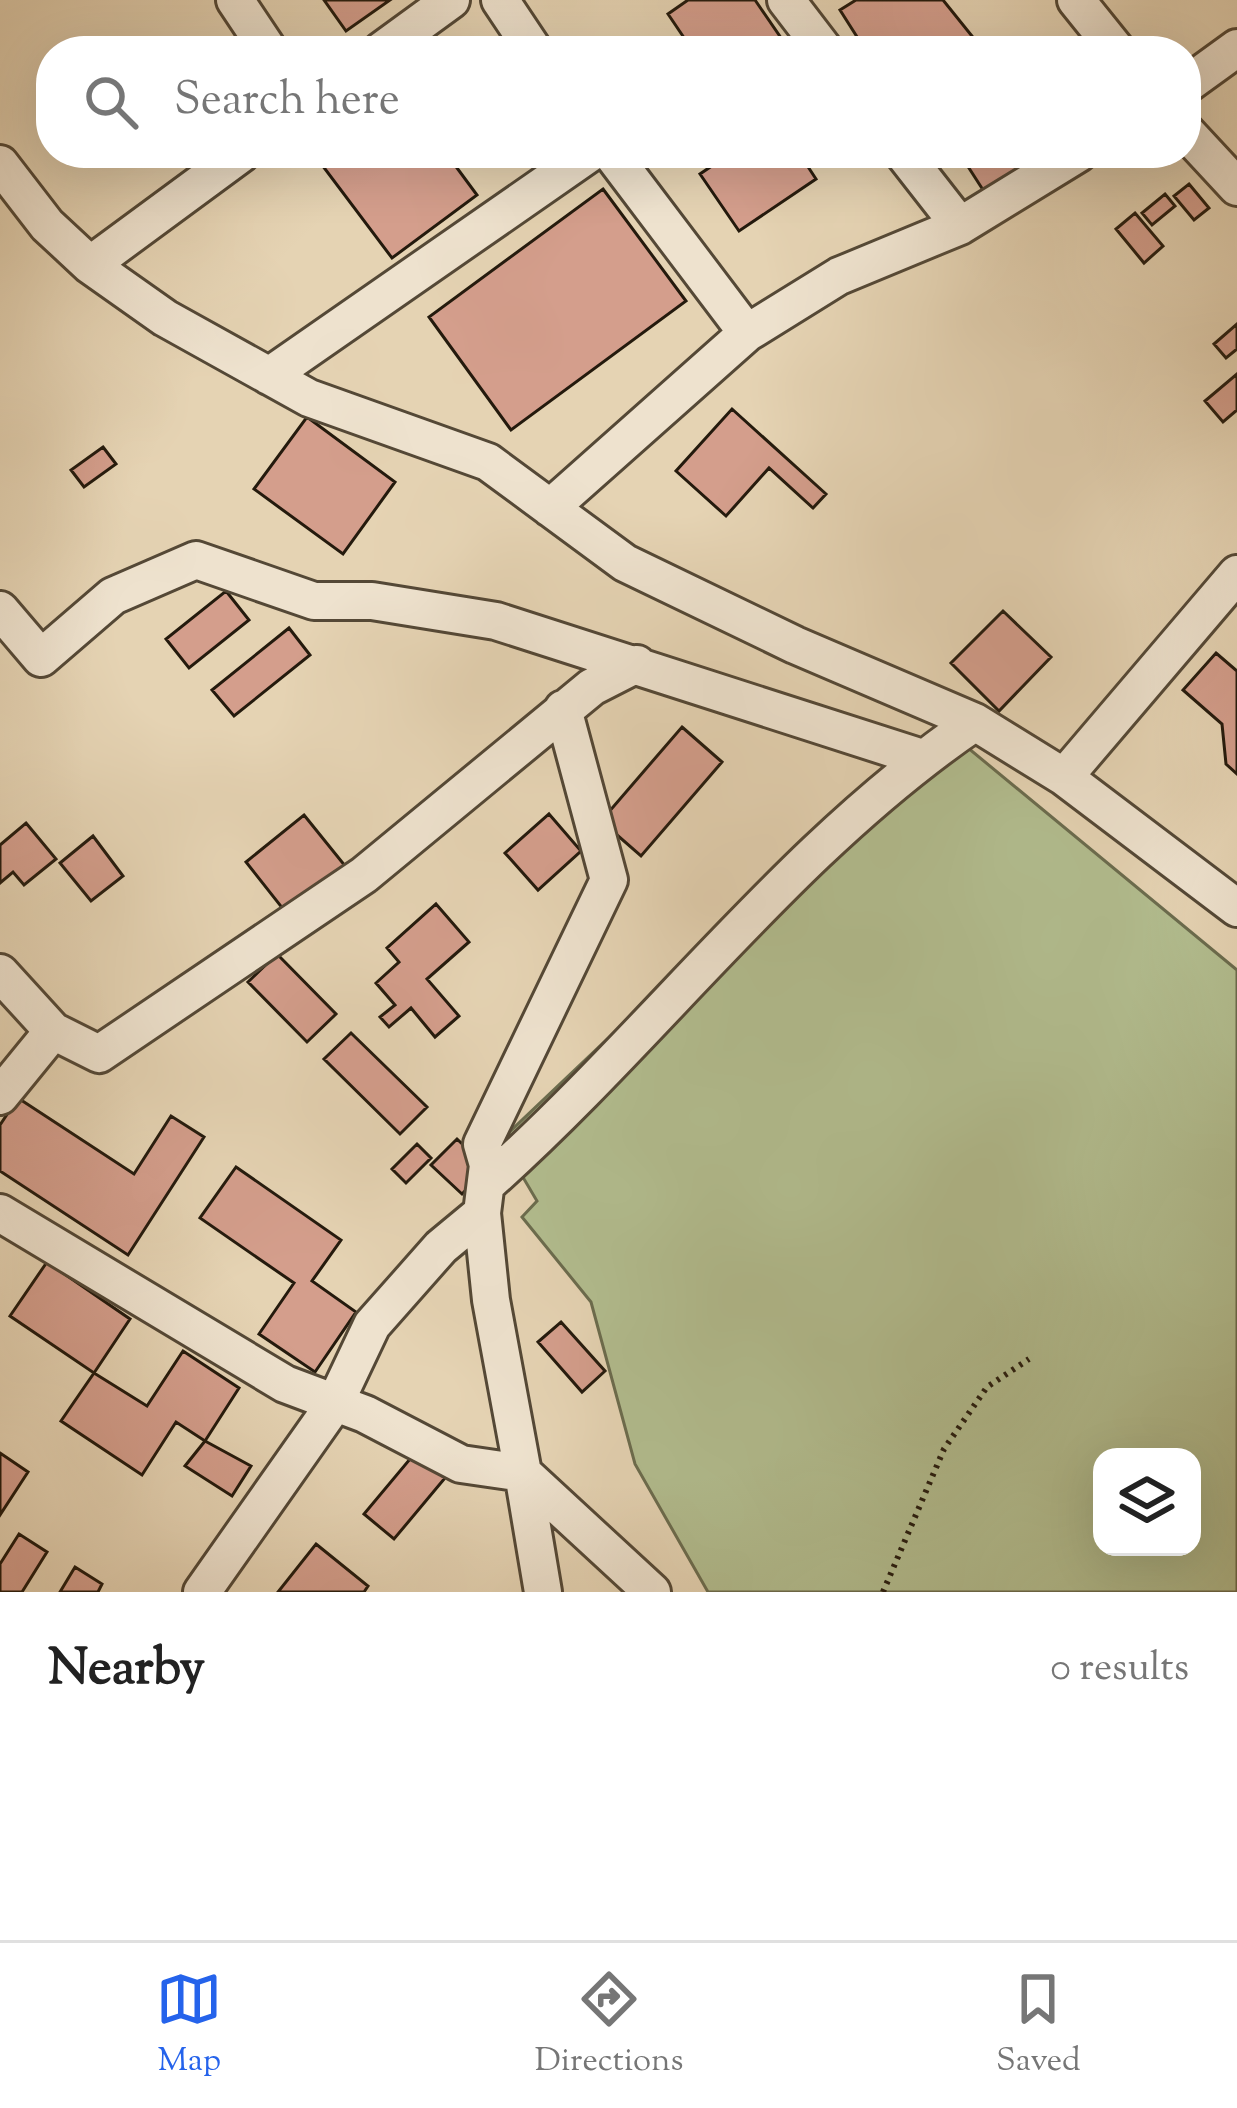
<!DOCTYPE html>
<html lang="en">
<head>
<meta charset="utf-8">
<style>
	:root { --surface:#fff; --page:#f2f2f2; --text:#222; --muted:#767676; --line:#e0e0e0; --accent:#2563eb }
	body { margin:0; font-family:"Sorts Mill Goudy",serif; background:var(--page); color:var(--text) }
	.controls { position:absolute; right:36px; bottom:36px; display:grid; overflow:hidden; border-radius:24px; box-shadow:0 12px 48px #0002 }
	.controls button { width:108px; height:108px; display:grid; place-items:center; padding:0; border:0; border-bottom:3px solid var(--line); background:var(--surface); color:var(--text); font:60px sans-serif }
	.list { margin:0; padding:0; list-style:none }
	h2 { display:flex; justify-content:space-between; align-items:center; height:156px; margin:0; padding:0 48px; font-size:51px }
	h2 small { font-size:39px; font-weight:400; color:var(--muted) }
	.icon { flex:none; width:66px; height:66px; fill:none; stroke:currentColor; stroke-width:2; stroke-linecap:round; stroke-linejoin:round }
	.map { position:relative; flex:none; width:1237px; height:1592px; overflow:hidden }
	.search { position:absolute; background:var(--surface); box-shadow:0 12px 48px #0002; left:36px; right:36px; top:36px; height:132px; display:flex; align-items:center; gap:30px; box-sizing:border-box; padding:0 42px; border-radius:48px; color:var(--muted); font-size:45px }
	.sheet { height:348px; background:var(--surface) }
	nav { display:flex; justify-content:space-around; align-items:center; box-sizing:border-box; height:168px; border-top:3px solid var(--line); background:var(--surface); font-size:33px; color:var(--muted) }
	nav a { display:grid; justify-items:center; gap:6px }
	nav .on { color:var(--accent) }
	.map>svg:first-child { display:block }
	.green { fill:#b2bd8f; stroke:#6b6c4e; stroke-width:3; fill-rule:evenodd }
	.building { fill:#d49e8c; stroke:#241a0d; stroke-width:3 }
	.lines { fill:none; stroke-linecap:round; stroke-linejoin:round }
	.street-casing { stroke:#544836; stroke-width:42 }
	.path { stroke:#241a0d; stroke-width:6; stroke-dasharray:3 6; stroke-linecap:butt }
	.street { stroke:#eee2ce; stroke-width:36 }
</style>
</head>
<body>
<div class="map">
<svg width="1237" height="1592" viewBox="0 0 1237 1592">
	<rect width="100%" height="100%" fill="#e5d3b3"/>
	<filter id="stains"><feTurbulence type="fractalNoise" baseFrequency=".00167" numOctaves="4"/><feColorMatrix values="0 0 0 0 .2 0 0 0 0 .09 0 0 0 0 .02 0 0 0 .5 -.17"/></filter>
	<radialGradient id="worn" r=".72"><stop offset=".6" stop-color="#630" stop-opacity="0"/><stop offset="1" stop-color="#630" stop-opacity=".3"/></radialGradient>
	<path class="green" d="M939 724 1237 970V1592H708L635 1464 591 1302 522 1217 537 1201 501 1140ZM1102 1457H1192V1547H1102Z"/>
	<path class="building" d="M324 0H390L346 31Z
		M688 0H755L790 51H693L668 14Z
		M856 0H943L984 51H866L840 10Z
		M313 153H446L477 195 392 258Z
		M731 153H799L816 179 739 231 700 174Z
		M986 153H1046L985 193 967 165Z
		M1189 184 1209 208 1194 220 1174 196Z
		M603 189 686 301 511 430 429 317Z
		M1165 194 1175 206 1152 225 1142 213Z
		M1135 213 1163 246 1144 263 1116 229Z
		M1237 324V349L1226 358 1214 344Z
		M1237 374V410L1223 422 1205 401Z
		M732 409 826 494 813 508 769 468 726 516 676 471Z
		M307 417 395 482 343 554 254 489Z
		M103 447 116 464 84 487 71 470Z
		M226 591 249 620 189 668 166 639Z
		M1003 611 1051 657 999 711 951 663Z
		M289 628 310 655 234 716 212 690Z
		M1216 653 1237 671V774L1226 764 1222 724 1183 690Z
		M682 727 722 762 641 856 601 821Z
		M549 814 581 851 538 890 505 853Z
		M304 815 346 867 287 914 246 862Z
		M26 823 56 859 24 885 13 872 0 883V845Z
		M93 836 123 876 91 901 60 863Z
		M436 904 469 942 427 979 459 1016 435 1037 411 1008 389 1027 380 1017 395 1005 376 983 399 962 387 948Z
		M277 954 336 1014 307 1042 248 982Z
		M351 1033 427 1107 400 1134 324 1059Z
		M18 1098 134 1174 171 1116 204 1137 128 1255 0 1171V1125Z
		M457 1139 487 1168 462 1194 431 1165Z
		M417 1144 431 1158 406 1183 392 1169Z
		M236 1167 341 1240 312 1281 356 1312 315 1372 259 1334 294 1283 200 1218Z
		M47 1262 130 1319 94 1373 10 1316Z
		M561 1322 605 1371 582 1392 538 1342Z
		M183 1351 239 1388 205 1441 176 1422 142 1475 61 1421 94 1373 147 1406Z
		M205 1441 251 1466 232 1496 185 1466Z
		M0 1453 28 1472 0 1515Z
		M415 1453 445 1478 394 1539 364 1514Z
		M19 1534 47 1552 22 1592H0V1564Z
		M316 1544 368 1586 364 1592H278Z
		M75 1567 102 1584 98 1592H60Z"/>
	<g class="lines">
		<defs>
			<path id="street" d="M235 0 269 51
				M500 0 534 51
				M786 0 825 51
				M1076 0 1117 51
				M381 51 451 0
				M1186 85 1237 48
				M1186 132 1237 187
				M611 153 747 333
				M903 153 960 226
				M0 164 47 225 90 265 165 318 309 398 488 462 625 563 795 645 975 722 1064 777 1237 908
				M90 265 242 153
				M269 376 590 153
				M550 508 747 333 839 276 960 226 1079 153
				M0 610 41 658 113 596 196 560 314 601H372L496 621 922 758
				M563 709 609 880 482 1144 488 1165 482 1213 491 1300 523 1473 652 1592
				M1064 777 1237 574
				M0 973 53 1031
				M0 1096 53 1031 99 1054 364 875 592 687 637 664
				M489 1182C655 1034 790 848 975 722
				M0 1213 285 1384 365 1414 461 1464 523 1473 543 1592
				M202 1592 335 1403 372 1325 441 1247 482 1213"/>
		</defs>
		<use href="#street" class="street-casing"/>
		<path class="path" d="M883 1592 944 1449 987 1387 1029 1359"/>
		<use href="#street" class="street"/>
	</g>
	<rect width="100%" height="100%" filter="url(#stains)"/>
	<rect width="100%" height="100%" fill="url(#worn)"/>
</svg>
<div class="controls">
<button><svg class="icon" aria-label="layers" viewBox="0 0 24 24"><path d="M12 4l9 5-9 5-9-5zM3 14l9 5 9-5"/></svg></button>
</div>
<div class="search"><svg class="icon" aria-label="search" viewBox="0 0 24 24"><circle cx="10" cy="10" r="6"/><path d="M15 15l6 6"/></svg>Search here</div>
</div>
<section class="sheet">
<h2>Nearby<small>0 results</small></h2>
<ul class="list">
</ul>
</section>
<nav>
<a class="on"><svg class="icon" aria-label="map" viewBox="0 0 24 24"><path d="M3 6l6-2 6 2 6-2v14l-6 2-6-2-6 2zM9 4v14M15 6v14"/></svg>Map</a>
<a><svg class="icon" aria-label="directions" viewBox="0 0 24 24"><path d="M12 3l9 9-9 9-9-9zM9 14v-3h6M13 9l2 2-2 2"/></svg>Directions</a>
<a><svg class="icon" aria-label="saved" viewBox="0 0 24 24"><path d="M7 4h10v16l-5-4-5 4z"/></svg>Saved</a>
</nav>
</body>
</html>
